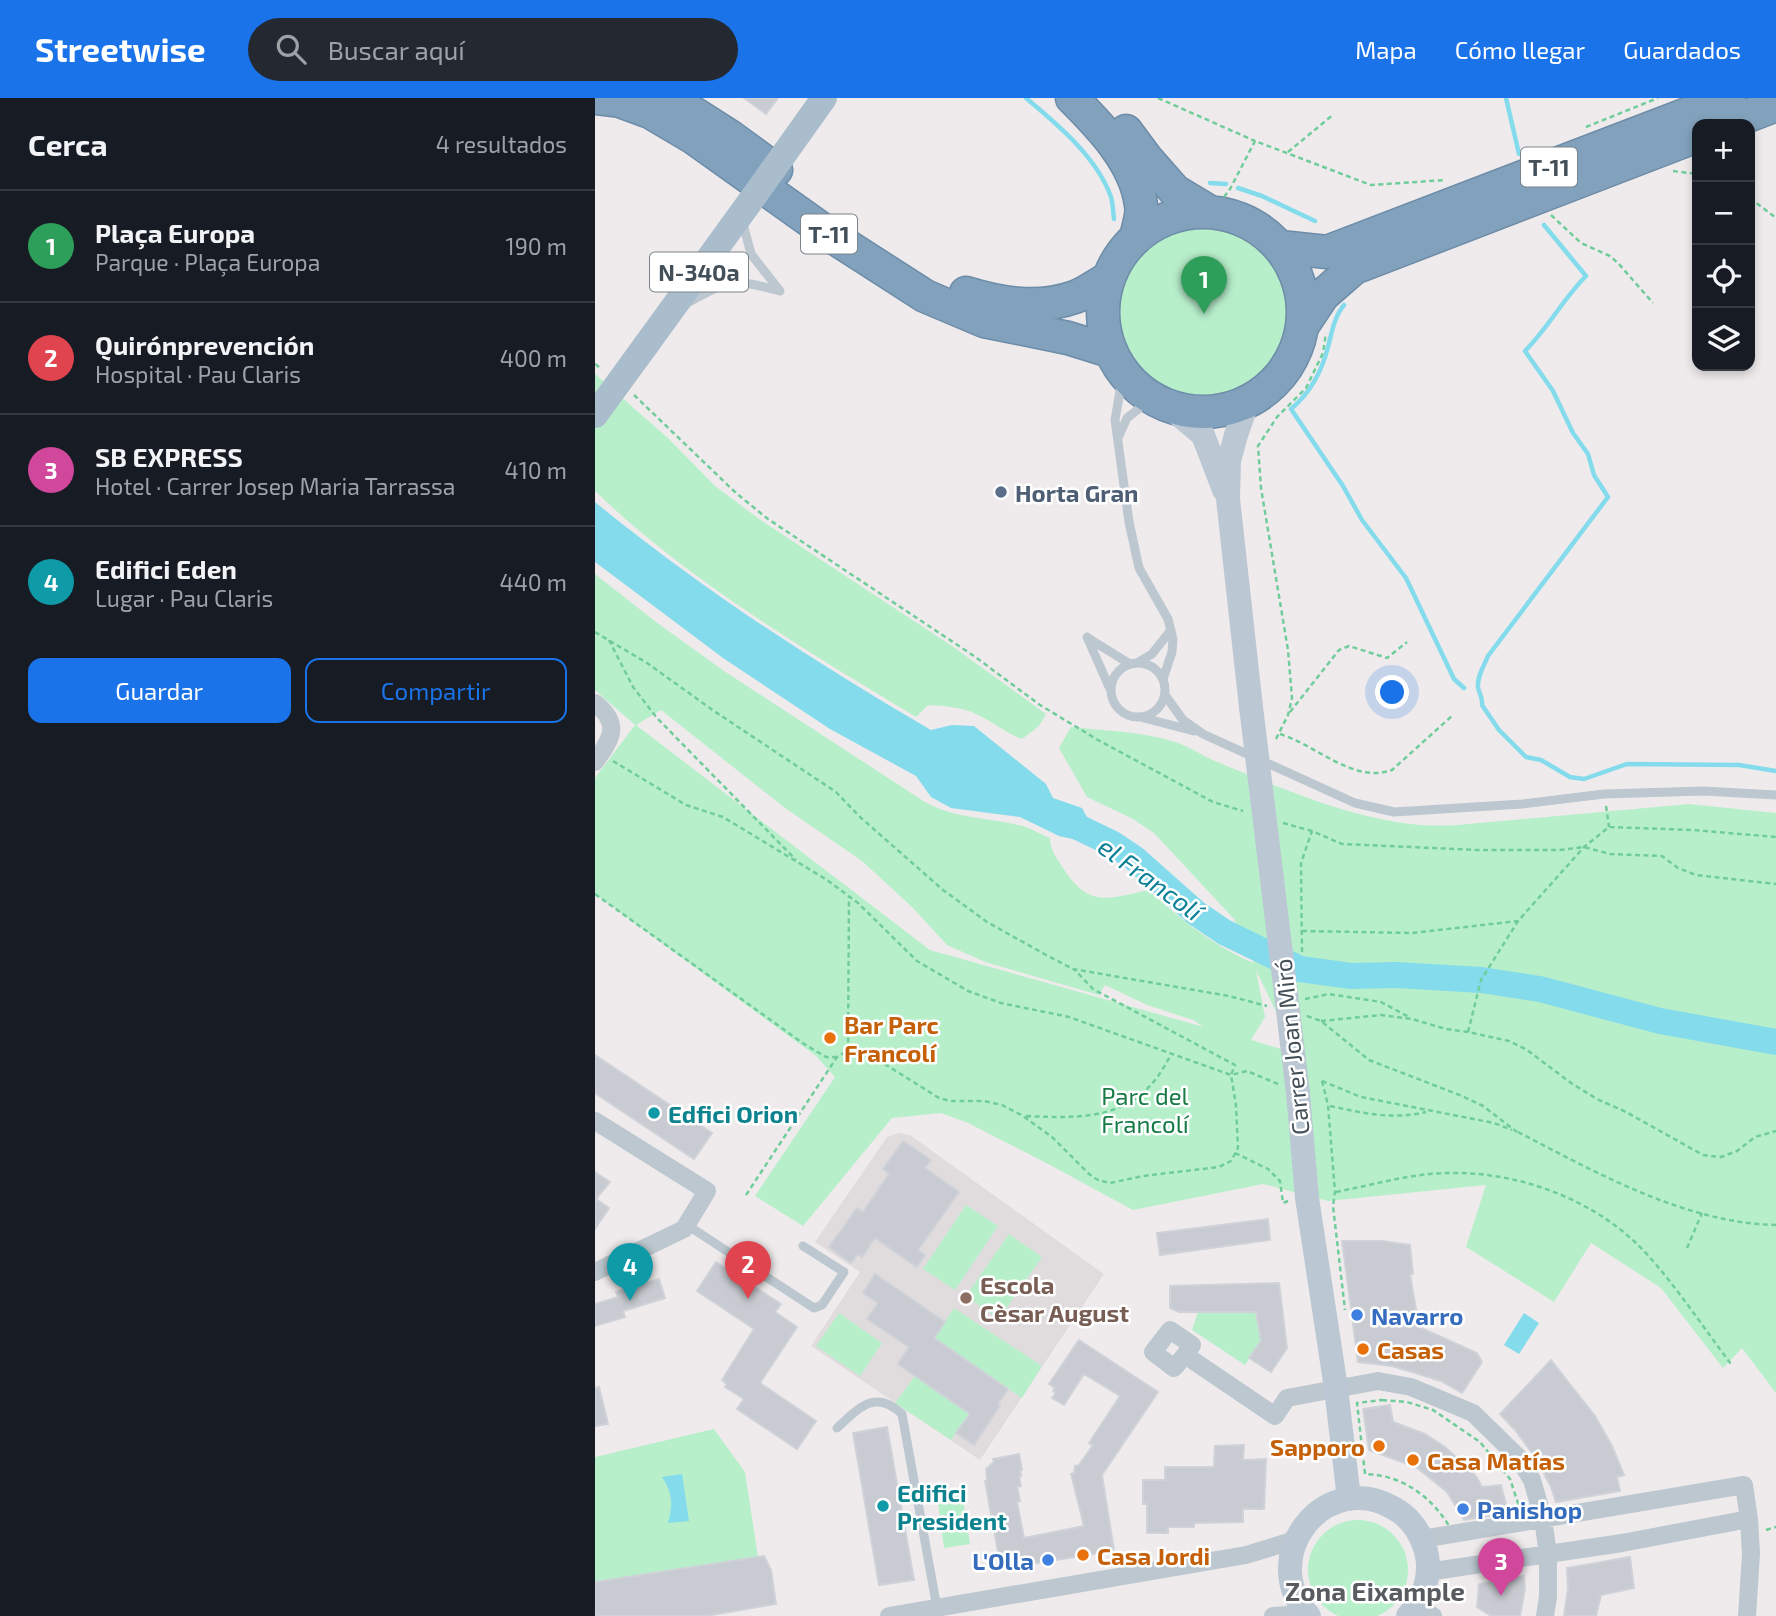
<!DOCTYPE html>
<html lang="es">
<head>
<meta charset="utf-8">
<style>
	:root { --surface:#171b24; --page:#242831; --text:#f1f3f6; --muted:#9ea1a6; --line:#363941; --accent:#1a73e8 }
	body { margin:0; font-family:"Exo 2",sans-serif; background:var(--page); color:var(--text) }
	.controls { position:absolute; right:21px; top:21px; display:grid; overflow:hidden; border-radius:14px; box-shadow:0 4px 10px #0003 }
	.controls button { width:63px; height:63px; display:grid; place-items:center; padding:0; border:0; border-bottom:2px solid var(--line); background:var(--surface); color:var(--text); font:35px sans-serif }
	.you { position:absolute; left:798px; top:595px; width:24px; height:24px; margin:-18px; border:5px solid #fff; border-radius:50%; background:#1a73e8; box-shadow:0 0 0 10px #1a73e833 }
	.badge { display:grid; place-items:center; width:46px; height:46px; border-radius:50%; background:var(--accent); color:#fff; font-size:23px; font-weight:700 }
	.pin { position:absolute; translate:-50% -58px; filter:drop-shadow(0 2px 4px #0008) }
	.pin::after { content:''; position:absolute; top:37px; width:24px; height:21px; background:inherit; clip-path:polygon(0 0,100% 0,50% 100%) }
	.list { margin:0; padding:0; list-style:none }
	h2 { display:flex; justify-content:space-between; align-items:center; height:91px; margin:0; padding:0 28px; font-size:30px }
	h2 small { font-size:23px; font-weight:400; color:var(--muted) }
	.list li { display:grid; grid-template-columns:46px 1fr auto; gap:21px; align-items:center; box-sizing:border-box; height:112px; padding:0 28px; border-top:2px solid var(--line) }
	.list b { display:block; font-size:26px; white-space:nowrap }
	.list p { margin:0; font-size:23px; white-space:nowrap; color:var(--muted) }
	.list em { font-size:23px; font-style:normal; color:var(--muted) }
	.actions { display:flex; gap:14px; padding:21px 28px }
	.actions a { flex:1; padding:16px 0; border:2px solid var(--accent); border-radius:14px; text-align:center; font-size:24px; color:var(--accent) }
	.actions .main { background:var(--accent); color:#fff }
	.icon { flex:none; width:38px; height:38px; fill:none; stroke:currentColor; stroke-width:2; stroke-linecap:round; stroke-linejoin:round }
	.map { position:relative; flex:none; width:1181px; height:1518px; overflow:hidden }
	header { display:flex; align-items:center; gap:42px; box-sizing:border-box; height:98px; padding:0 35px; background:var(--accent); color:#fff }
	header strong { font-size:33px }
	nav { display:flex; gap:38px; margin-inline-start:auto; font-size:24px }
	.search { width:490px; height:63px; background:var(--page); display:flex; align-items:center; gap:18px; box-sizing:border-box; padding:0 24px; border-radius:38px; color:var(--muted); font-size:26px }
	main { display:flex }
	aside { flex:1; background:var(--surface) }
	.map>svg:first-child { display:block }
	.education { fill:#e0dcde }
	.green { fill:#b8efcb; fill-rule:evenodd }
	.water { fill:#84dbec }
	.lines { fill:none; stroke-linecap:round; stroke-linejoin:round }
	.stream { stroke:#84dbec; stroke-width:4.5 }
	.river { stroke:#84dbec; stroke-width:26 }
	.building { fill:#c8cbd1; stroke:#cfd2d8; stroke-width:2 }
	.highway-casing { stroke:#6d8ca8; stroke-width:35 }
	.path { stroke:#70cd9b; stroke-width:2.5; stroke-dasharray:5 3.5; stroke-linecap:butt }
	.lane { stroke:#bcc7cf; stroke-width:9 }
	.street { stroke:#bcc7cf; stroke-width:18 }
	.secondary { stroke:#bbc8d4; stroke-width:24 }
	.primary { stroke:#aabdcc; stroke-width:26 }
	.highway { stroke:#82a1bc; stroke-width:32 }
	.secondary-bridge { stroke:#bbc8d4; stroke-width:24 }
	.primary-bridge { stroke:#aabdcc; stroke-width:26 }
	.service-dot { fill:#5c6f8a; stroke:#fff; stroke-width:2.5 }
	.food-dot { fill:#e8710a; stroke:#fff; stroke-width:2.5 }
	.culture-dot { fill:#0f9aa8; stroke:#fff; stroke-width:2.5 }
	.education-dot { fill:#8d6e63; stroke:#fff; stroke-width:2.5 }
	.shop-dot { fill:#3f7fe0; stroke:#fff; stroke-width:2.5 }
	.labels { text-anchor:middle; dominant-baseline:central; stroke-width:5; stroke-linejoin:round; paint-order:stroke }
	.shield { fill:#fff; stroke:#7c848b; stroke-width:2 }
	.shield-label { font-size:23px; font-weight:bold; fill:#445059 }
	.service-label { font-size:24px; font-weight:bold; fill:#4e5e75; stroke:#fff; text-anchor:start }
	.food-label { font-size:24px; font-weight:bold; fill:#c56008; stroke:#fff; text-anchor:start }
	.street-label { font-size:24px; fill:#445059; stroke:#fff }
	.park-label { font-size:24px; fill:#157a43; stroke:#fff }
	.culture-label { font-size:24px; font-weight:bold; fill:#0d838f; stroke:#fff; text-anchor:start }
	.education-label { font-size:24px; font-weight:bold; fill:#785e54; stroke:#fff; text-anchor:start }
	.shop-label { font-size:24px; font-weight:bold; fill:#366cbe; stroke:#fff; text-anchor:start }
	.water-label { font-size:26px; font-style:italic; fill:#0b8097; stroke:#fff }
	.neighbourhood-label { font-size:26px; font-weight:bold; fill:#585c61; stroke:#fff }
</style>
</head>
<body>
<header>
<strong>Streetwise</strong>
<div class="search"><svg class="icon" aria-label="search" viewBox="0 0 24 24"><circle cx="10" cy="10" r="6"/><path d="M15 15l6 6"/></svg>Buscar aquí</div>
<nav><a>Mapa</a><a>Cómo llegar</a><a>Guardados</a></nav>
</header>
<main>
<aside>
<h2>Cerca<small>4 resultados</small></h2>
<ul class="list">
<li><span class="badge" style="background:#2e9e5b">1</span><div><b>Plaça Europa</b><p>Parque · Plaça Europa</p></div><em>190 m</em></li>
<li><span class="badge" style="background:#e0444e">2</span><div><b>Quirónprevención</b><p>Hospital · Pau Claris</p></div><em>400 m</em></li>
<li><span class="badge" style="background:#d1479c">3</span><div><b>SB EXPRESS</b><p>Hotel · Carrer Josep Maria Tarrassa</p></div><em>410 m</em></li>
<li><span class="badge" style="background:#0f9aa8">4</span><div><b>Edifici Eden</b><p>Lugar · Pau Claris</p></div><em>440 m</em></li>
</ul>
<div class="actions"><a class="main">Guardar</a><a>Compartir</a></div>
</aside>
<div class="map">
<svg width="1181" height="1518" viewBox="0 0 1181 1518">
	<rect width="100%" height="100%" fill="#efebec"/>
	<path class="education" d="M304 1035 315 1037 509 1176 385 1362 216 1248 265 1174 220 1144 292 1039Z"/>
	<path class="green" d="M523 216a87 87 0 1 1 174 0a87 87 0 1 1-174 0Z
		M0 276 74 341 120 388 167 423 357 548 451 616 444 628 427 641C411 635 398 624 383 617 368 609 350 608 333 607L321 619C212 553 92 482 0 393Z
		M0 476 61 524 129 573 330 704C362 721 390 719 423 727 434 729 445 736 455 740 455 752 461 759 468 770 494 810 512 801 553 792 586 821 618 848 659 865L639 821 559 735 538 721 492 699 464 650 476 629C509 633 545 633 577 643 592 647 606 657 620 663 694 693 781 733 862 727L1094 706 1181 715V1295L1147 1250 1128 1270 1066 1190 996 1145 959 1204 871 1149 891 1087 733 1103 668 1086 538 1112 455 1067 373 1025 346 1015 297 1020 208 1128 160 1098 240 979 221 958 0 796V680L40 627 0 592ZM66 612 190 710 267 763 317 809 352 847 390 864 504 897 510 887 552 907 598 922 609 929 335 852 41 627ZM661 872 686 924V951L656 942 670 919Z
		M371 1107 403 1128 360 1192 328 1171Z
		M414 1136 447 1159 404 1221 371 1198Z
		M359 1210 447 1268 427 1300 339 1240Z
		M603 1214H661L666 1243 650 1267 597 1232Z
		M244 1215 287 1245 265 1278 221 1248Z
		M320 1278 375 1316 356 1342 300 1305Z
		M119 1331 150 1374 163 1459 0 1484V1359Z
		M367 1394 375 1446 349 1450 342 1397Z
		M713 1472a50 50 0 1 1 100 0a50 50 0 1 1-100 0Z"/>
	<path class="water" d="M0 404C105 490 219 564 336 632L357 627 379 628 451 686 458 700 487 710 493 721 482 742 464 738 425 719 356 710 336 699 321 678 235 631 128 560 0 464Z
		M929 1215 944 1225 924 1256 909 1247Z
		M87 1376 94 1423 73 1425C78 1407 78 1395 67 1379Z"/>
	<g class="lines">
		<path class="stream" d="M431 0C462 26 502 59 516 99 518 106 518 114 519 121
			M911 0 924 56
			M615 85 631 86
			M643 90 667 98 720 123
			M949 127 991 178C968 201 953 230 930 253L958 293 978 335 993 356 999 377 1013 399 893 558C889 568 882 578 883 589 884 596 888 599 887 607L904 632 931 659 946 662 975 679 989 681 1032 666 1144 667 1181 673
			M749 207C739 219 737 234 733 249 727 273 715 295 696 311L748 388 767 422 811 480 859 581 869 590"/>
		<path class="river" d="M456 716 518 746 539 760 601 815 629 834 705 871 756 878 802 877 886 882 945 891 1065 923 1181 944"/>
	</g>
	<path class="building" d="M149 0H183L171 16Z
		M0 957 117 1035 99 1061 0 995Z
		M308 1043 336 1062 330 1070 364 1094 323 1152 330 1157 322 1169 280 1140 267 1159 263 1156 256 1165 234 1149 262 1110 268 1114 294 1076 288 1071Z
		M0 1074 15 1084 1 1101 14 1110 0 1131Z
		M673 1121 675 1142 565 1157 562 1135Z
		M747 1143H787L815 1147 818 1176H815L824 1229 882 1255 887 1264 867 1295 846 1283 817 1274 797 1268 763 1264Z
		M121 1164 186 1206 180 1214 202 1229 165 1285 221 1323 202 1351 142 1311 149 1301 130 1289 132 1286 127 1282 159 1231 102 1193Z
		M280 1176 350 1224 339 1240 413 1291 403 1306 405 1308 379 1347 361 1335 375 1316 303 1266 314 1249 272 1221 283 1205 268 1195Z
		M64 1181 70 1200 28 1213 30 1219 0 1228V1206L23 1199 21 1194Z
		M684 1185 692 1250 676 1274 654 1260 666 1243 661 1214H584L575 1210V1188Z
		M484 1242 563 1294 507 1377 520 1459 511 1454 406 1471 390 1383 392 1382 391 1371 399 1364 398 1361 424 1356 427 1372 425 1373 426 1378H424L426 1388 422 1389 425 1403 422 1404 429 1440 489 1428 476 1376 479 1375 480 1368 484 1367 498 1347 494 1345 525 1298 489 1276 469 1307 457 1300 461 1295 458 1293 460 1290 454 1286Z
		M956 1262 1000 1318 1017 1348 1029 1377 1022 1379 1025 1393 961 1404 956 1389 941 1360 920 1332 905 1316Z
		M4 1289 13 1326 0 1328V1290Z
		M795 1307 798 1324 830 1336 850 1349 881 1378 887 1389 906 1387 913 1415 869 1422 852 1394 821 1369 774 1352 768 1311Z
		M292 1329 319 1482 284 1487 258 1335Z
		M649 1347 648 1362 671 1361 669 1411H648V1424L599 1425V1429H573V1435H552V1406H548V1382H570V1369H619L620 1348Z
		M169 1458 176 1472 181 1506 111 1518H0V1484Z
		M1035 1459 1039 1490 1006 1497 1001 1518H969L973 1490 972 1470Z
		M929 1478 930 1491 925 1518H896L882 1509 884 1486Z"/>
	<g class="lines">
		<defs>
			<path id="highway" d="M2 0 25 3 55 14 99 40 235 137 330 198 389 223 473 240 515 253
				M75 0 136 39 181 72
				M477 0C506 29 541 65 546 107 548 116 543 130 541 140
				M1132 26 1181 7
				M531 33 551 60 580 93 615 114
				M508 214a100 100 0 1 1 200 0a100 100 0 1 1-200 0Z
				M685 149 732 154 1134 0
				M371 195C407 206 443 212 480 199 491 195 503 186 514 180
				M708 227 728 197 759 170 1102 38"/>
		</defs>
		<use href="#highway" class="highway-casing"/>
		<path class="path" d="M563 0 660 43
			M991 29 1063 0
			M693 54 739 16
			M1078 73 1102 76
			M629 99 635 91 660 43 776 87 851 82
			M1155 100 1181 120
			M956 117 986 145 1015 158 1023 165 1058 205
			M0 266 7 271
			M39 297 141 395 173 421 379 558 445 607 503 642 618 704 648 713
			M0 534 52 565 119 613 241 694 265 719 348 792 392 824 453 858 478 871 634 898 672 908
			M14 542 38 589 62 620 201 762
			M695 614 744 552 754 548 792 560 812 544
			M685 636C721 647 759 686 797 672L858 617
			M681 641 693 617 697 600 693 552 666 390 663 348 682 319 711 290 728 255 731 235
			M18 663 91 707 128 719 232 782 263 805 322 863 373 893 406 905 474 919 636 977 652 973 683 986
			M1011 708 1014 729
			M688 725 717 733 747 746 882 752H965L989 749 1015 756 1067 758 1083 770 1101 777 1181 786
			M0 796 209 946 231 959H242
			M707 833 817 835 923 823
			M707 854 706 765 717 733
			M710 901 734 896 786 904 814 919
			M712 918 726 923 774 962 867 998 888 1008 922 1034
			M726 923 786 917 817 921 851 931 873 934 914 943 932 952 976 985 1002 1001 1031 1014 1108 1057 1126 1059 1142 1053 1160 1039 1181 1033
			M873 934 886 882 923 823 989 749 1014 729 1098 732 1181 739
			M253 953 254 798
			M727 983 733 1007 740 1094 738 1108 750 1212
			M727 983 766 999 899 1025 917 1032
			M735 1008C767 1015 798 1022 831 1014
			M431 1018C495 1021 545 1021 576 956
			M923 1034C1002 1075 1090 1125 1181 1127
			M640 1055 673 1071 685 1083 688 1105 693 1103
			M741 1094C772 1088 804 1079 835 1076 908 1069 988 1095 1041 1145 1074 1177 1107 1228 1136 1266
			M151 1097 242 959 261 948 344 1000 355 1003H389L407 1007 428 1018 457 1039 494 1076 503 1082 515 1085 548 1078 624 1069 636 1063 643 1050 641 1007 636 977 640 967 498 891 479 871
			M1092 1150 1107 1115
			M787 1302 812 1304 838 1312 885 1344 915 1381 927 1417 856 1431C837 1399 808 1377 770 1376L762 1305Z
			M1171 1432 1181 1429"/>
		<path class="lane" d="M147 122 156 156 185 193
			M92 205C135 182 137 180 185 193
			M528 276 520 322 534 424 544 470 573 521 578 541 577 554 568 581
			M523 340 532 320 556 301
			M492 539 515 591
			M493 540 535 566
			M516 592a27 27 0 1 1 54 0a27 27 0 1 1-54 0Z
			M542 565 557 556 576 532
			M570 597 588 622 608 636 760 705 799 714 927 706 1009 696 1108 693 1181 697
			M549 620 599 633
			M92 1127 219 1210 227 1207 249 1174 208 1148
			M242 1330C263 1311 280 1290 307 1316L342 1510"/>
		<path class="street" d="M0 605C26 626 17 640 0 664
			M0 1023 112 1093 89 1131 0 1174
			M590 1257 579 1270 558 1254 575 1232 597 1247 590 1257 680 1318 692 1300 783 1283 816 1289 878 1315 923 1359 937 1382 948 1420 953 1457V1499L950 1518
			M827 1441 1149 1387 1154 1421 1027 1445 832 1474
			M821 1508 838 1518
			M294 1518 651 1457 700 1442
			M678 1518 712 1516
			M1152 1518 1156 1456 1154 1421"/>
		<path class="secondary" d="M652 305 641 337 634 363 633 401 656 609
			M576 310 608 337 629 392
			M703 995 712 1100 741 1290 754 1401
			M714 1518C660 1458 731 1369 800 1411 816 1420 826 1436 831 1453 837 1477 829 1501 813 1518"/>
		<path class="primary" d="M187 59 229 0
			M51 247 157 101"/>
		<use href="#highway" class="highway"/>
		<path class="secondary-bridge" d="M656 609 703 995"/>
		<path class="primary-bridge" d="M157 101 187 59
			M0 317 51 247"/>
	</g>
	<circle class="service-dot" cx="406" cy="394" r="7"/>
	<g class="food-dot">
		<circle cx="235" cy="940" r="7"/>
		<circle cx="768" cy="1251" r="7"/>
		<circle cx="784" cy="1348" r="7"/>
		<circle cx="818" cy="1362" r="7"/>
		<circle cx="488" cy="1457" r="7"/>
	</g>
	<g class="culture-dot">
		<circle cx="59" cy="1015" r="7"/>
		<circle cx="288" cy="1408" r="7"/>
	</g>
	<circle class="education-dot" cx="371" cy="1200" r="7"/>
	<g class="shop-dot">
		<circle cx="762" cy="1217" r="7"/>
		<circle cx="868" cy="1411" r="7"/>
		<circle cx="453" cy="1462" r="7"/>
	</g>
	<g class="labels">
		<g class="shield">
			<rect x="926" y="49.5" width="56" height="39" rx="5"/>
			<rect x="206" y="116.5" width="56" height="39" rx="5"/>
			<rect x="55" y="154.5" width="98" height="39" rx="5"/>
		</g>
		<g class="shield-label">
			<text x="954" y="69">T-11</text>
			<text x="234" y="136">T-11</text>
			<text x="104" y="174">N-340a</text>
		</g>
		<g class="service-label">
			<text x="420" y="394">Horta Gran</text>
		</g>
		<g class="food-label">
			<text x="249" y="926">Bar Parc<tspan x="249" dy="28">Francolí</tspan></text>
			<text x="782" y="1251">Casas</text>
			<text x="770" y="1348" text-anchor="end">Sapporo</text>
			<text x="832" y="1362">Casa Matías</text>
			<text x="502" y="1457">Casa Jordi</text>
		</g>
		<g class="street-label">
			<text transform="translate(696 949) rotate(-96)">Carrer Joan Miró</text>
		</g>
		<g class="park-label">
			<text x="550" y="997">Parc del<tspan x="550" dy="28">Francolí</tspan></text>
		</g>
		<g class="culture-label">
			<text x="73" y="1015">Edfici Orion</text>
			<text x="302" y="1394">Edifici<tspan x="302" dy="28">President</tspan></text>
		</g>
		<g class="education-label">
			<text x="385" y="1186">Escola<tspan x="385" dy="28">Cèsar August</tspan></text>
		</g>
		<g class="shop-label">
			<text x="776" y="1217">Navarro</text>
			<text x="882" y="1411">Panishop</text>
			<text x="439" y="1462" text-anchor="end">L'Olla</text>
		</g>
		<g class="water-label">
			<text transform="translate(556 780) rotate(36)">el Francolí</text>
		</g>
		<g class="neighbourhood-label">
			<text x="780" y="1492">Zona Eixample</text>
		</g>
	</g>
</svg>
<div class="controls">
<button>+</button>
<button>−</button>
<button><svg class="icon" aria-label="locate" viewBox="0 0 24 24"><circle cx="12" cy="12" r="6"/><path d="M12 2v4M12 18v4M2 12h4M18 12h4"/></svg></button>
<button><svg class="icon" aria-label="layers" viewBox="0 0 24 24"><path d="M12 4l9 5-9 5-9-5zM3 14l9 5 9-5"/></svg></button>
</div>
<div class="you"></div>
<div class="pin badge" style="left:609px;top:216px;background:#2e9e5b">1</div>
<div class="pin badge" style="left:153px;top:1201px;background:#e0444e">2</div>
<div class="pin badge" style="left:906px;top:1498px;background:#d1479c">3</div>
<div class="pin badge" style="left:35px;top:1203px;background:#0f9aa8">4</div>
</div>
</main>
</body>
</html>
